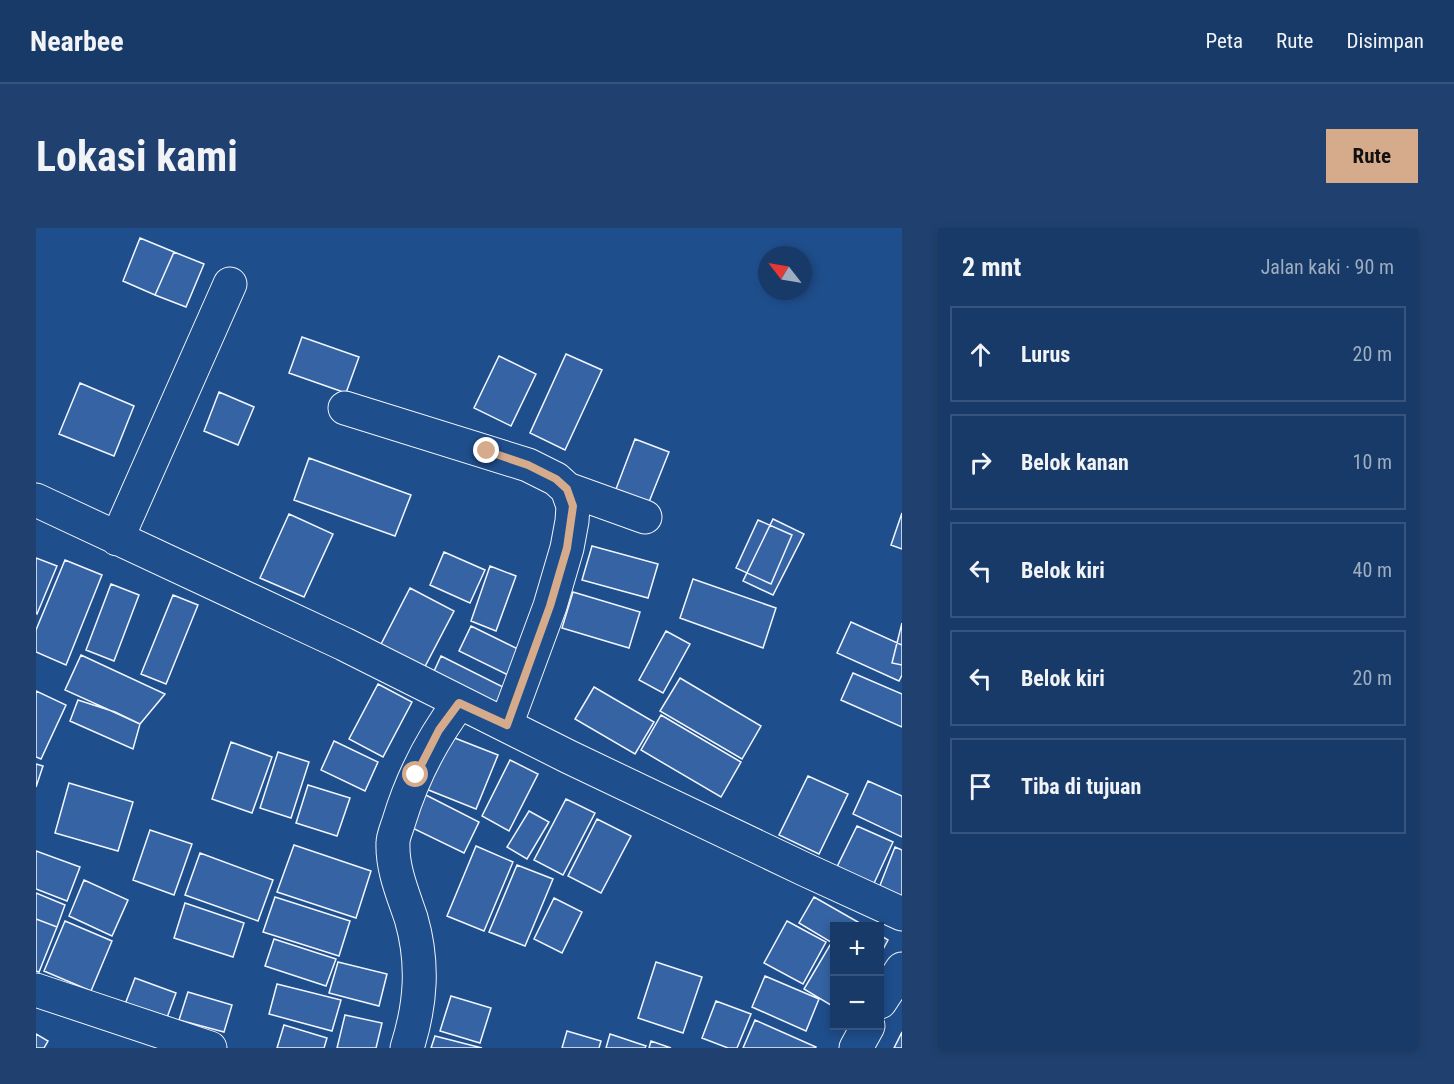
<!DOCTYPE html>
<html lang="id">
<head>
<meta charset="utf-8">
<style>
	:root { --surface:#173a69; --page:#20416f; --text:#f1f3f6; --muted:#9eadc0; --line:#36547d; --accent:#d6ab8b }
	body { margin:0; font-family:"Roboto Condensed",sans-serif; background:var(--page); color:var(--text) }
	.controls { position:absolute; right:18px; bottom:18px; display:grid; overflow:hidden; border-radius:0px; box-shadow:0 3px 9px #0003 }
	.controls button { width:54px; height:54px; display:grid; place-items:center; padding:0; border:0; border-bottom:2px solid var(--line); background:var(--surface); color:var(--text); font:30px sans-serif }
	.compass { position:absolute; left:722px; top:18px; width:54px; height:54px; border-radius:50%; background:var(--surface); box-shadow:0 3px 9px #0003; rotate:301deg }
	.stop { position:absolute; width:18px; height:18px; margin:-14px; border:4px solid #d6ab8b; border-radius:50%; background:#fff }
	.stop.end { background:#d6ab8b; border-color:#fff; box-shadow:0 2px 6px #0008 }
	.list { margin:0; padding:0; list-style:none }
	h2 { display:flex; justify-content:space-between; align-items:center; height:78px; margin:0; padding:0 24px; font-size:26px }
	h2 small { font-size:20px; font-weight:400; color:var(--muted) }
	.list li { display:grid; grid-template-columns:39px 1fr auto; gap:18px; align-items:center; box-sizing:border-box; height:96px; margin:0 12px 12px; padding:0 12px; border:2px solid var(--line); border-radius:0px }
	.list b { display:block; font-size:22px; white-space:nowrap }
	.list em { font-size:20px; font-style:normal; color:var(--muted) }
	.icon { flex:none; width:33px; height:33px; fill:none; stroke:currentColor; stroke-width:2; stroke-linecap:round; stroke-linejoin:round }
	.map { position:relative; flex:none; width:866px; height:820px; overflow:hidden; border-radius:0px }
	header { display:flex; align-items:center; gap:36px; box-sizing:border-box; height:84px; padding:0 30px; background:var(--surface); border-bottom:2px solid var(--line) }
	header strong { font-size:28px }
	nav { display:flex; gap:33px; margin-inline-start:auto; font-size:21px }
	.intro { display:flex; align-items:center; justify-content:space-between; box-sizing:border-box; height:144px; padding:0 36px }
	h1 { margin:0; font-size:42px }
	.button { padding:15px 27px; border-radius:0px; background:var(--accent); color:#111; font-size:21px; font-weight:700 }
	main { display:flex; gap:36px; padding:0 36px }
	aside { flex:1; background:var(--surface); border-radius:0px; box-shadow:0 3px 9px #0003 }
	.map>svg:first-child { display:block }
	.building { fill:#3563a3; stroke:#f2f6ff; stroke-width:1.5 }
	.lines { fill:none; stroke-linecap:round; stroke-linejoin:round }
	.minor-casing { stroke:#f2f6ff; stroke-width:35 }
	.tertiary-casing { stroke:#f2f6ff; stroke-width:35 }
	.minor { stroke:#1f4e8c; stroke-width:33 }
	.tertiary { stroke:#1f4e8c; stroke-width:33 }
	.route { stroke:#d6ab8b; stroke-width:8 }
</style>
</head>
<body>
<header>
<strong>Nearbee</strong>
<nav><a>Peta</a><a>Rute</a><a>Disimpan</a></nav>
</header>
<div class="intro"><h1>Lokasi kami</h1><a class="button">Rute</a></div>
<main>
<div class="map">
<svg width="866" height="820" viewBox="0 0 866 820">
	<rect width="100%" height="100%" fill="#1f4e8c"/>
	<path class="building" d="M104 10 138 24 119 67 87 53Z
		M138 24 168 36 150 79 119 67Z
		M266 109 323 129 310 165 253 145Z
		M530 126 566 142 529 222 494 205Z
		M463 128 500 146 475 198 438 180Z
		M44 155 98 178 78 228 23 206Z
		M183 164 218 179 202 217 168 203Z
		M599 211 633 224 613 274 580 261Z
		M273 230 375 267 359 308 258 272Z
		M866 285V321L855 317Z
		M253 286 297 306 268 369 224 350Z
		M737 291 768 306 737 367 707 353Z
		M722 292 756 307 735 356 700 340Z
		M556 318 622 336 612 370 546 352Z
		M408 324 449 342 434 375 394 357Z
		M0 330 21 338 1 386 0 385Z
		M29 332 66 347 30 437 0 424V402Z
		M454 338 480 348 460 403 435 393Z
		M657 351 740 380 727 420 644 390Z
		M75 356 103 367 78 433 50 422Z
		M374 360 418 383 384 448 340 426Z
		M537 364 604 384 593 420 526 400Z
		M137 367 162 377 130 456 105 446Z
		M815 394 866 417V447L863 453 801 425Z
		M866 395V437L856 435Z
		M435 398 484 422 472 447 423 423Z
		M630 403 654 416 627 465 603 452Z
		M45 427 129 466 104 496 29 462Z
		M405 428 473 462 461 485 394 452Z
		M817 445 866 466V499L805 472Z
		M644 450 725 498 706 531 624 483Z
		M342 456 376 474 347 529 313 511Z
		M558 459 618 494 599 526 539 491Z
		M0 463 30 477 5 531 0 529Z
		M42 472 79 484 104 496 97 521 34 493Z
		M625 487 705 534 685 569 605 522Z
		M411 507 462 527 440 581 390 561Z
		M298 513 342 534 329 563 285 542Z
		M195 514 236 529 216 585 176 571Z
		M242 524 273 534 255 590 224 580Z
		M474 532 502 546 473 603 446 588Z
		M0 536 7 538 0 559Z
		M772 548 812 566 783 626 743 607Z
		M832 553 866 568V609L817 586Z
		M33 555 97 574 82 623 19 605Z
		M272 557 314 570 301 608 260 595Z
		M382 563 443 594 428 625 366 595Z
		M530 571 559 585 527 647 498 632Z
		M493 583 513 594 491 631 471 619Z
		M561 591 595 608 565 665 532 648Z
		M821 598 857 614 834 664 797 647Z
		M114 602 156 616 138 667 97 652Z
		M258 617 335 643 320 690 241 664Z
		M440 618 477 634 448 703 411 688Z
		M859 619 866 622V675L841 665Z
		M0 623 44 639 31 673 0 661Z
		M164 625 237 652 222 693 149 667Z
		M481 637 517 651 489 718 453 704Z
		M48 652 92 672 76 708 33 688Z
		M0 665 29 677 21 699 0 691Z
		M239 669 314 693 303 728 227 704Z
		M778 669 829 698H798V716L763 695Z
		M518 670 546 684 526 725 498 711Z
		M149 675 208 695 197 729 138 710Z
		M0 691 21 699 3 744 0 743Z
		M29 693 76 713 55 763 8 743Z
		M751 693 790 714 767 756 728 735Z
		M844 707 852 712 844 727Z
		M238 711 300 731 290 758 229 738Z
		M794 717 798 720V779L768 761Z
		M302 734 351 746 343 778 293 765Z
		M620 734 666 749 647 805 602 790Z
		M729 748 783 771 770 803 716 779Z
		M99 750 140 765 129 795 88 779Z
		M241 756 305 772 296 803 233 786Z
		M152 764 196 777 188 804 143 792Z
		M415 768 455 780 444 815 404 803Z
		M680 773 715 786 701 820H692L666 810Z
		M309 787 346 795 340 820H301Z
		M719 792 780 819 779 820H707Z
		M248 797 291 810 288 820H241Z
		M531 803 565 813 563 820H526Z
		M866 804V820H858Z
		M0 806 12 813 8 820H0Z
		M574 806 610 818 609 820H570Z
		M399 808 446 820H395Z
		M615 813 635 820H613Z"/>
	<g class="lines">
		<defs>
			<path id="minor" d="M309 180 492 237 520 251 531 261 537 278 536 293 531 320 514 378 470 497
				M531 261 609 289
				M0 272 308 416 533 529 770 642 866 686
				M81 311 194 56
				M0 762 174 820
				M371 820C385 776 388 735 375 690 367 666 356 641 357 615 357 608 361 600 363 593 376 550 396 511 423 475"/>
			<path id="tertiary" d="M844 774 866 741
				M820 820 832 798"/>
		</defs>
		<use href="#minor" class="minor-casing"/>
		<use href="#tertiary" class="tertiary-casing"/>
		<use href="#minor" class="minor"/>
		<use href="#tertiary" class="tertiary"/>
	</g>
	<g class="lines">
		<path class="route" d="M380 547 403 502 423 475 471 497 514 378 531 320 537 278 531 261 520 251 492 237 451 223"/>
	</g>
</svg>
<div class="controls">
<button>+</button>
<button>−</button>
</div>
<svg class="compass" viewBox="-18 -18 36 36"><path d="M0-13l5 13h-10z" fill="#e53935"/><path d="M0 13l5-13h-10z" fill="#9eadc0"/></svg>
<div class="stop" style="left:380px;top:547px"></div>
<div class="stop end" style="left:451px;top:223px"></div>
</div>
<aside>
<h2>2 mnt<small>Jalan kaki · 90 m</small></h2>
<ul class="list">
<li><svg class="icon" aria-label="ahead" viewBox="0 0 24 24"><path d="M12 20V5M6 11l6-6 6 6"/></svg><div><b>Lurus</b></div><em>20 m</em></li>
<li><svg class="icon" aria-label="right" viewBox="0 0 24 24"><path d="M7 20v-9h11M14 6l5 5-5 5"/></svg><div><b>Belok kanan</b></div><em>10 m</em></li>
<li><svg class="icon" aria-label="left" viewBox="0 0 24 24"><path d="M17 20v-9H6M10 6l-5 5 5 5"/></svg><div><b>Belok kiri</b></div><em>40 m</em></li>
<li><svg class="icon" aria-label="left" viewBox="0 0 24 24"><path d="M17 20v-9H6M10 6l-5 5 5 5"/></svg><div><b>Belok kiri</b></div><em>20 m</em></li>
<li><svg class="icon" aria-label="arrive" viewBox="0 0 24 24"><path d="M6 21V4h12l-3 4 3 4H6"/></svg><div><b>Tiba di tujuan</b></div></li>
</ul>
</aside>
</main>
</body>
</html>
